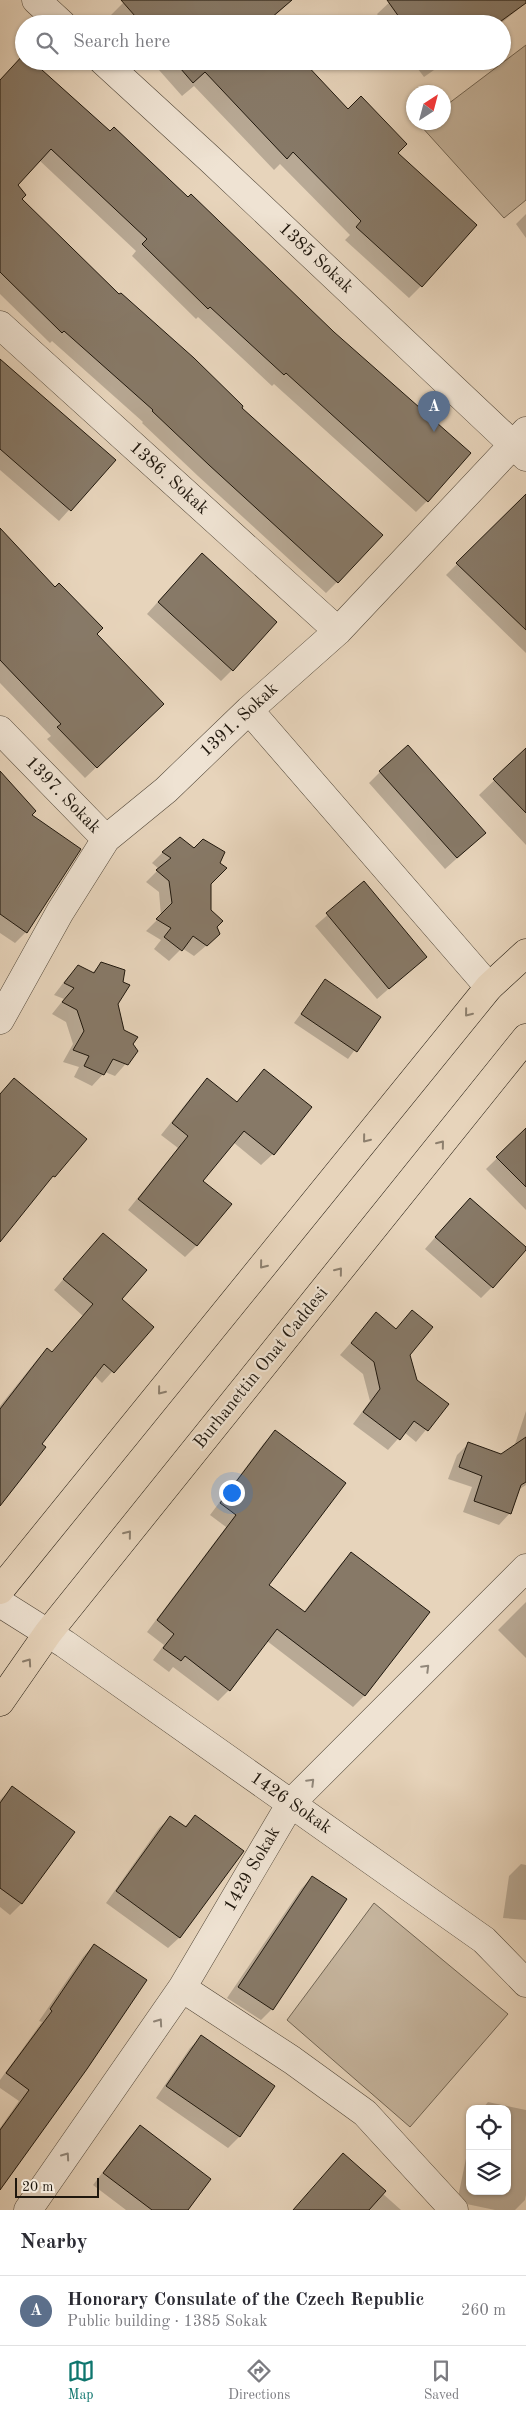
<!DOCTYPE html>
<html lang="en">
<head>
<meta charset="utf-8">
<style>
	:root { --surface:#fff; --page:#f2f2f3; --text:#2b2b33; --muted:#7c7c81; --line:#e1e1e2; --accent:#0f766e }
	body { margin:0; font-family:"Old Standard TT",serif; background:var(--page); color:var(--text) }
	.controls { position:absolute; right:15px; bottom:15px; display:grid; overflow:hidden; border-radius:10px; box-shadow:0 1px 4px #0004 }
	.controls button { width:45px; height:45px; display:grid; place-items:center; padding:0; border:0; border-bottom:1px solid var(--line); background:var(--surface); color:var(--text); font:25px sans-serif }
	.compass { position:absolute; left:406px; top:85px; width:45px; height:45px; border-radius:50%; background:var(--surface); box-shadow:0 1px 4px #0004; rotate:36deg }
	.scale { position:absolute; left:15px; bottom:12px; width:84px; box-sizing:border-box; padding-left:5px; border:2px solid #1f170d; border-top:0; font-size:14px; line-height:18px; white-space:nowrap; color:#1f170d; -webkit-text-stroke:4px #efe3d3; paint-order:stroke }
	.you { position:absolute; left:231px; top:1492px; width:18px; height:18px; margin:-12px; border:4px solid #fff; border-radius:50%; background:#1a73e8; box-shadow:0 0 0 8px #1a73e833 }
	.badge { display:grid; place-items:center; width:32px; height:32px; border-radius:50%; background:var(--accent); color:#fff; font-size:16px; font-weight:700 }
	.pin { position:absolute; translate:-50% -41px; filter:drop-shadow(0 1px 2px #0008) }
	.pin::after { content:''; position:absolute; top:26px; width:18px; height:15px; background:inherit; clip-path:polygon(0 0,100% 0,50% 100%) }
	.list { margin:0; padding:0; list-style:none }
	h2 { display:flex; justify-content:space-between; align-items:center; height:65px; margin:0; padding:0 20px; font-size:21px }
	h2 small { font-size:16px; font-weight:400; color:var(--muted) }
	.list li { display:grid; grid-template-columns:32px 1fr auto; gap:15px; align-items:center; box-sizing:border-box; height:70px; padding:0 20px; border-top:1px solid var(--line) }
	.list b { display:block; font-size:19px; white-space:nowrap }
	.list p { margin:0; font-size:16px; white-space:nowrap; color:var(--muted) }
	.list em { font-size:16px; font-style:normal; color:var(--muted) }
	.icon { flex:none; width:28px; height:28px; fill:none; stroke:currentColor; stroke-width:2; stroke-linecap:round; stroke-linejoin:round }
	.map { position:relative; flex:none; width:526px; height:2210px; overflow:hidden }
	.search { position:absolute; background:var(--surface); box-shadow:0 1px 4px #0004; left:15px; right:15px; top:15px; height:55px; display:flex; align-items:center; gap:12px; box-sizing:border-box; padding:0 18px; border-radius:28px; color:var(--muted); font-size:19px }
	.sheet { height:135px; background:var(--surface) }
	nav { display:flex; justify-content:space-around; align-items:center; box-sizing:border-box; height:70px; border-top:1px solid var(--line); background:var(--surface); font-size:14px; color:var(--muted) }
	nav a { display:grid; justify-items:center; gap:2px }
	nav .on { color:var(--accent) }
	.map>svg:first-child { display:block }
	.green { fill:#c5b49d; stroke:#726655 }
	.shadow { fill:#0003 }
	.building { fill:#877967; stroke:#1f170d }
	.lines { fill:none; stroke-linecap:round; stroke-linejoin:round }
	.minor-casing { stroke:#514638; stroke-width:29 }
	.major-casing { stroke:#1f170d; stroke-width:29 }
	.minor { stroke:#efe3d3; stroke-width:28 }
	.major { stroke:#e7d4bb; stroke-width:28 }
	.oneway { stroke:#8d7f6d }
	.oneway2 { stroke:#91877a }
	.labels { text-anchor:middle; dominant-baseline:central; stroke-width:4.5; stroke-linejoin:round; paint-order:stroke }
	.street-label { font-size:18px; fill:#1f170d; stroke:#efe3d3 }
</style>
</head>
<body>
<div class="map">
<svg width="526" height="2210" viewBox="0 0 526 2210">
	<rect width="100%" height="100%" fill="#e7d4bb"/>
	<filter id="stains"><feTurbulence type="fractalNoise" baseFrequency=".004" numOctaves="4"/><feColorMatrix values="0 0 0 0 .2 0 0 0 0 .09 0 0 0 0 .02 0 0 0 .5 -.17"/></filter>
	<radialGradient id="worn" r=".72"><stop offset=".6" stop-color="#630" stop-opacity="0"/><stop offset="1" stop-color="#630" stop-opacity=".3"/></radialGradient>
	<path class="green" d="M526 45V200L504 218 420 125 424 123 444 122V107Z
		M374 1903 508 2014 410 2127 287 2020Z"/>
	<path class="shadow" d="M126 0H292L266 24H119L111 15Z
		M392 0H526V3L500 24H385L377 14Z
		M24 55V61L427 501 416 512 274 384 272 386 198 317 196 319 132 256 136 251 39 160 16 185 20 199 337 582 326 593 198 476 142 423 143 422 52 341 50 343 0 294V80Z
		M151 61H302L348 110 396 154 421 286 409 298 345 240 350 235 280 164 274 170 194 86 182 96Z
		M412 61H447L424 77Z
		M526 214V238L516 224Z
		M0 359 114 460 59 521 0 470Z
		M518 503 526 511V653L446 575Z
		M0 530 95 634 151 715 85 778 47 739 51 736 0 683Z
		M190 566 232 670 221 681 147 614Z
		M526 750V845L479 795Z
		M380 772 473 844 445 869 369 783Z
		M0 773 30 815 26 932 15 943 0 933Z
		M163 852 209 883 210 911 215 927 207 945 194 956 182 948 169 961 154 949 161 940 146 931 161 916 159 892 146 882 159 869 152 863Z
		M364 883 425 957 377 999 315 926Z
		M101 964 117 1004 123 1030 137 1051 115 1076 105 1072 92 1086 74 1077 79 1067 63 1062 73 1044 66 1022 52 1014 64 999 54 995 67 978 78 966 92 973Z
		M325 981 379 1017 348 1059 294 1023Z
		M264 1070 273 1154 261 1165 233 1142 202 1181 196 1246 185 1257 128 1210 178 1148 161 1135 196 1091 207 1080 236 1103Z
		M526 1130V1210L486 1169Z
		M459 1210 492 1287 481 1298 425 1249Z
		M93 1245 120 1299 152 1327 102 1383 94 1375 40 1444 0 1502V1406L36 1361 47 1350 51 1353 83 1316 54 1290Z
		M412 1312 408 1354 415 1381 447 1404 416 1442 404 1432 388 1450 353 1424 370 1401 363 1374 340 1355 376 1314 395 1330Z
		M526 1411V1485L518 1490 510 1513 499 1525 463 1512 472 1487 448 1479 457 1455 468 1444 502 1455 514 1447Z
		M275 1432 267 1585 303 1613 340 1565 351 1553 428 1612 364 1696 353 1707 267 1641 229 1690 218 1701 173 1667 169 1672 153 1660 164 1645 147 1632 226 1527 210 1515 264 1443Z
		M526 1602V1658L498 1630Z
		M12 1788 21 1904 10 1915 0 1907V1800Z
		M171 1817 184 1827 195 1817 180 1937 168 1948 106 1903 159 1828Z
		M521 1864 526 1865V1920L503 1918 509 1876Z
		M312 1877 272 2009 261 2020 227 1998 301 1889Z
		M94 1945 0 2186V2128L19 2101 0 2088V2080L42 2022 39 2021 83 1957Z
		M201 2037 274 2087 239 2137 228 2148 156 2098 190 2048Z
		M488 2102 526 2110V2195L525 2200 515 2210H495L457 2202 470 2139V2191H507V2109H482Z
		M140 2126 186 2210H126L93 2185 129 2138Z
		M382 2193 401 2210H293Z"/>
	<path class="building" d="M121 0H292L264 24H142Z
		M387 0H526V3L497 24H404Z
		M24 54V61H32L110 131 114 127 188 197 191 194 334 332 471 453 428 502 286 373 284 375 210 307 208 309 142 244 147 239 51 149 18 185 26 195 22 199 119 294 121 293 194 358 243 406 242 408 383 535 338 583 209 465 152 411 153 410 64 331 62 333 0 272V80Z
		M174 61H303L348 109 361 96 407 144 398 153 477 225 422 287 356 227 361 221 293 152 287 159 205 72 193 83Z
		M0 359 116 460 71 511 0 449Z
		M526 494V630L456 563Z
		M0 528 55 587 59 583 103 628 97 634 164 704 97 768 57 727 61 724 0 660Z
		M202 553 277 622 233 671 158 602Z
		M408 745 486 833 457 858 379 771Z
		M526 748V813L493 779Z
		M0 771 36 811 32 815 81 849 27 933 0 914Z
		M180 837 194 848 203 839 225 852 220 863 227 868 211 884V910L223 921 217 927 220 934 207 946 193 936 182 951 164 937 171 928 156 919 172 903 169 881 156 870 171 858 162 852Z
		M364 881 427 957 389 989 326 913Z
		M101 962 125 970 123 982 130 985 118 1004 124 1030 138 1037 133 1044 138 1051 128 1065 113 1059 104 1075 84 1066 89 1056 73 1050 84 1031 77 1010 62 1002 74 988 64 983 78 965 94 973Z
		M325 979 381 1017 357 1052 301 1014Z
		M264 1069 312 1107 274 1155 244 1131 203 1181 232 1204 197 1246 138 1199 188 1136 172 1123 207 1078 237 1102Z
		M14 1078 87 1139 55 1177 53 1176 0 1242V1094Z
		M526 1128V1187L496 1157Z
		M470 1198 526 1247V1250L493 1288 435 1237Z
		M103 1233 147 1270 122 1299 154 1327 114 1373 104 1364 42 1444 46 1447 0 1506V1409L47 1348 52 1352 93 1304 63 1279Z
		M412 1310 433 1327 410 1355 417 1380 449 1404 428 1431 414 1421 400 1440 363 1412 380 1389 374 1362 351 1343 376 1312 396 1329Z
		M275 1430 346 1483 269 1585 305 1612 351 1552 430 1612 365 1696 277 1629 230 1691 185 1656 181 1661 163 1648 174 1634 157 1620 236 1515 220 1503Z
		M526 1437V1482L521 1485 511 1514 474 1501 482 1476 459 1467 468 1442 501 1454Z
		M12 1786 75 1832 22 1904 0 1888V1803Z
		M195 1815 244 1851 180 1938 116 1891 170 1816 186 1827Z
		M312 1876 347 1899 273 2010 238 1987Z
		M94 1944 147 1980 87 2069 0 2190V2130L29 2090 6 2073 52 2011 50 2009Z
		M201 2035 275 2086 240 2137 166 2086Z
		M140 2125 211 2179 188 2210H152L103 2173Z
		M343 2153 386 2191 369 2210H293Z"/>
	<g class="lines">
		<defs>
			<path id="minor" d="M36 0 62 24
				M103 61 211 160 526 457
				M0 325 338 631
				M249 710 489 987
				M0 730 106 839
				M0 1020 60 912 106 839 166 790 249 710 338 631 526 431
				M0 1603 65 1644 484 1940 526 1983
				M182 1988 292 2060 365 2113 454 2210
				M28 2210 182 1988 291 1803 526 1568"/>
			<path id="major" d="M0 1590 489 987 526 953
				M0 1702 48 1633 526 1038"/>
		</defs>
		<use href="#minor" class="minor-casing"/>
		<use href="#major" class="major-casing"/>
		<use href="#minor" class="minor"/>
		<use href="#major" class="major"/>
	</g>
	<defs><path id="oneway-chevron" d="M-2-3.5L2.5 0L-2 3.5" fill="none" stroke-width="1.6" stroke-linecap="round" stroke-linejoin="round" transform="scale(1.25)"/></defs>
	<g class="oneway">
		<use href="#oneway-chevron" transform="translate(468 1013) rotate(129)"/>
		<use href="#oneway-chevron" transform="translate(366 1139) rotate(129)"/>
		<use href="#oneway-chevron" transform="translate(441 1144) rotate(-51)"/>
		<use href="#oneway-chevron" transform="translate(263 1265) rotate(129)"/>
		<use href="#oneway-chevron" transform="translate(339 1271) rotate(-51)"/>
		<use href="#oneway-chevron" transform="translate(161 1391) rotate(129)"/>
		<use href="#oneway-chevron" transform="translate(128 1534) rotate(-51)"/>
		<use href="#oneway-chevron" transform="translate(28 1662) rotate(-55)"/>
	</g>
	<g class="oneway2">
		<use href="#oneway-chevron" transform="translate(426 1668) rotate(-45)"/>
		<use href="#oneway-chevron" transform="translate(311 1782) rotate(-45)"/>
		<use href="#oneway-chevron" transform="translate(159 2022) rotate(-55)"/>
		<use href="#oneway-chevron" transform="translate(66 2156) rotate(-55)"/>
	</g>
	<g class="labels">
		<g class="street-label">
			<text transform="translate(316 258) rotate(43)">1385 Sokak</text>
			<text transform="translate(169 478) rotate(42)">1386. Sokak</text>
			<text transform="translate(239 720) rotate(-43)">1391. Sokak</text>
			<text transform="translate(63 795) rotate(46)">1397. Sokak</text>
			<text transform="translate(261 1368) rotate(-51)">Burhanettin Onat Caddesi</text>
			<text transform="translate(291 1803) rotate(35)">1426 Sokak</text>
			<text transform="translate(252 1869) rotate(-60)">1429 Sokak</text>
		</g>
	</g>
	<rect width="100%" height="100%" filter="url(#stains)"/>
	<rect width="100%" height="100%" fill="url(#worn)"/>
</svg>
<div class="controls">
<button><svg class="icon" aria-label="locate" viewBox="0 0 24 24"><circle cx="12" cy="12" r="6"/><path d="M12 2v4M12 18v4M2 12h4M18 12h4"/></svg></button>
<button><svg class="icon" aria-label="layers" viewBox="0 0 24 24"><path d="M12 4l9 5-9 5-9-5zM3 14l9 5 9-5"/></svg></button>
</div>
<svg class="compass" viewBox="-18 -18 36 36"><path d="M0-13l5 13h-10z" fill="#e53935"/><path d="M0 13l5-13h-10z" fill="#7c7c81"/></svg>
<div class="scale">20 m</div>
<div class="you"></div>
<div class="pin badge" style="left:434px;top:432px;background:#5c6f8a">A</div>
<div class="search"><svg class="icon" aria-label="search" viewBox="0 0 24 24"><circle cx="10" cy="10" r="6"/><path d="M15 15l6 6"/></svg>Search here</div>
</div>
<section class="sheet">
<h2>Nearby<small></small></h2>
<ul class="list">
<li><span class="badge" style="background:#5c6f8a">A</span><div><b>Honorary Consulate of the Czech Republic</b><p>Public building · 1385 Sokak</p></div><em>260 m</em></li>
</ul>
</section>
<nav>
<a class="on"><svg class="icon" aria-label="map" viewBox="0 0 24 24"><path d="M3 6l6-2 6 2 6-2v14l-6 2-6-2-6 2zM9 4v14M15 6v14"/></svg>Map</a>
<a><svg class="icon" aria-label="directions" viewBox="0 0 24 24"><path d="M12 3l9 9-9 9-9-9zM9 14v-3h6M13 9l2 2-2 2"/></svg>Directions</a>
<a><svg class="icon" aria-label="saved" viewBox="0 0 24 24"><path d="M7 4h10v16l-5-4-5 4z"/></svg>Saved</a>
</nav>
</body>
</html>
